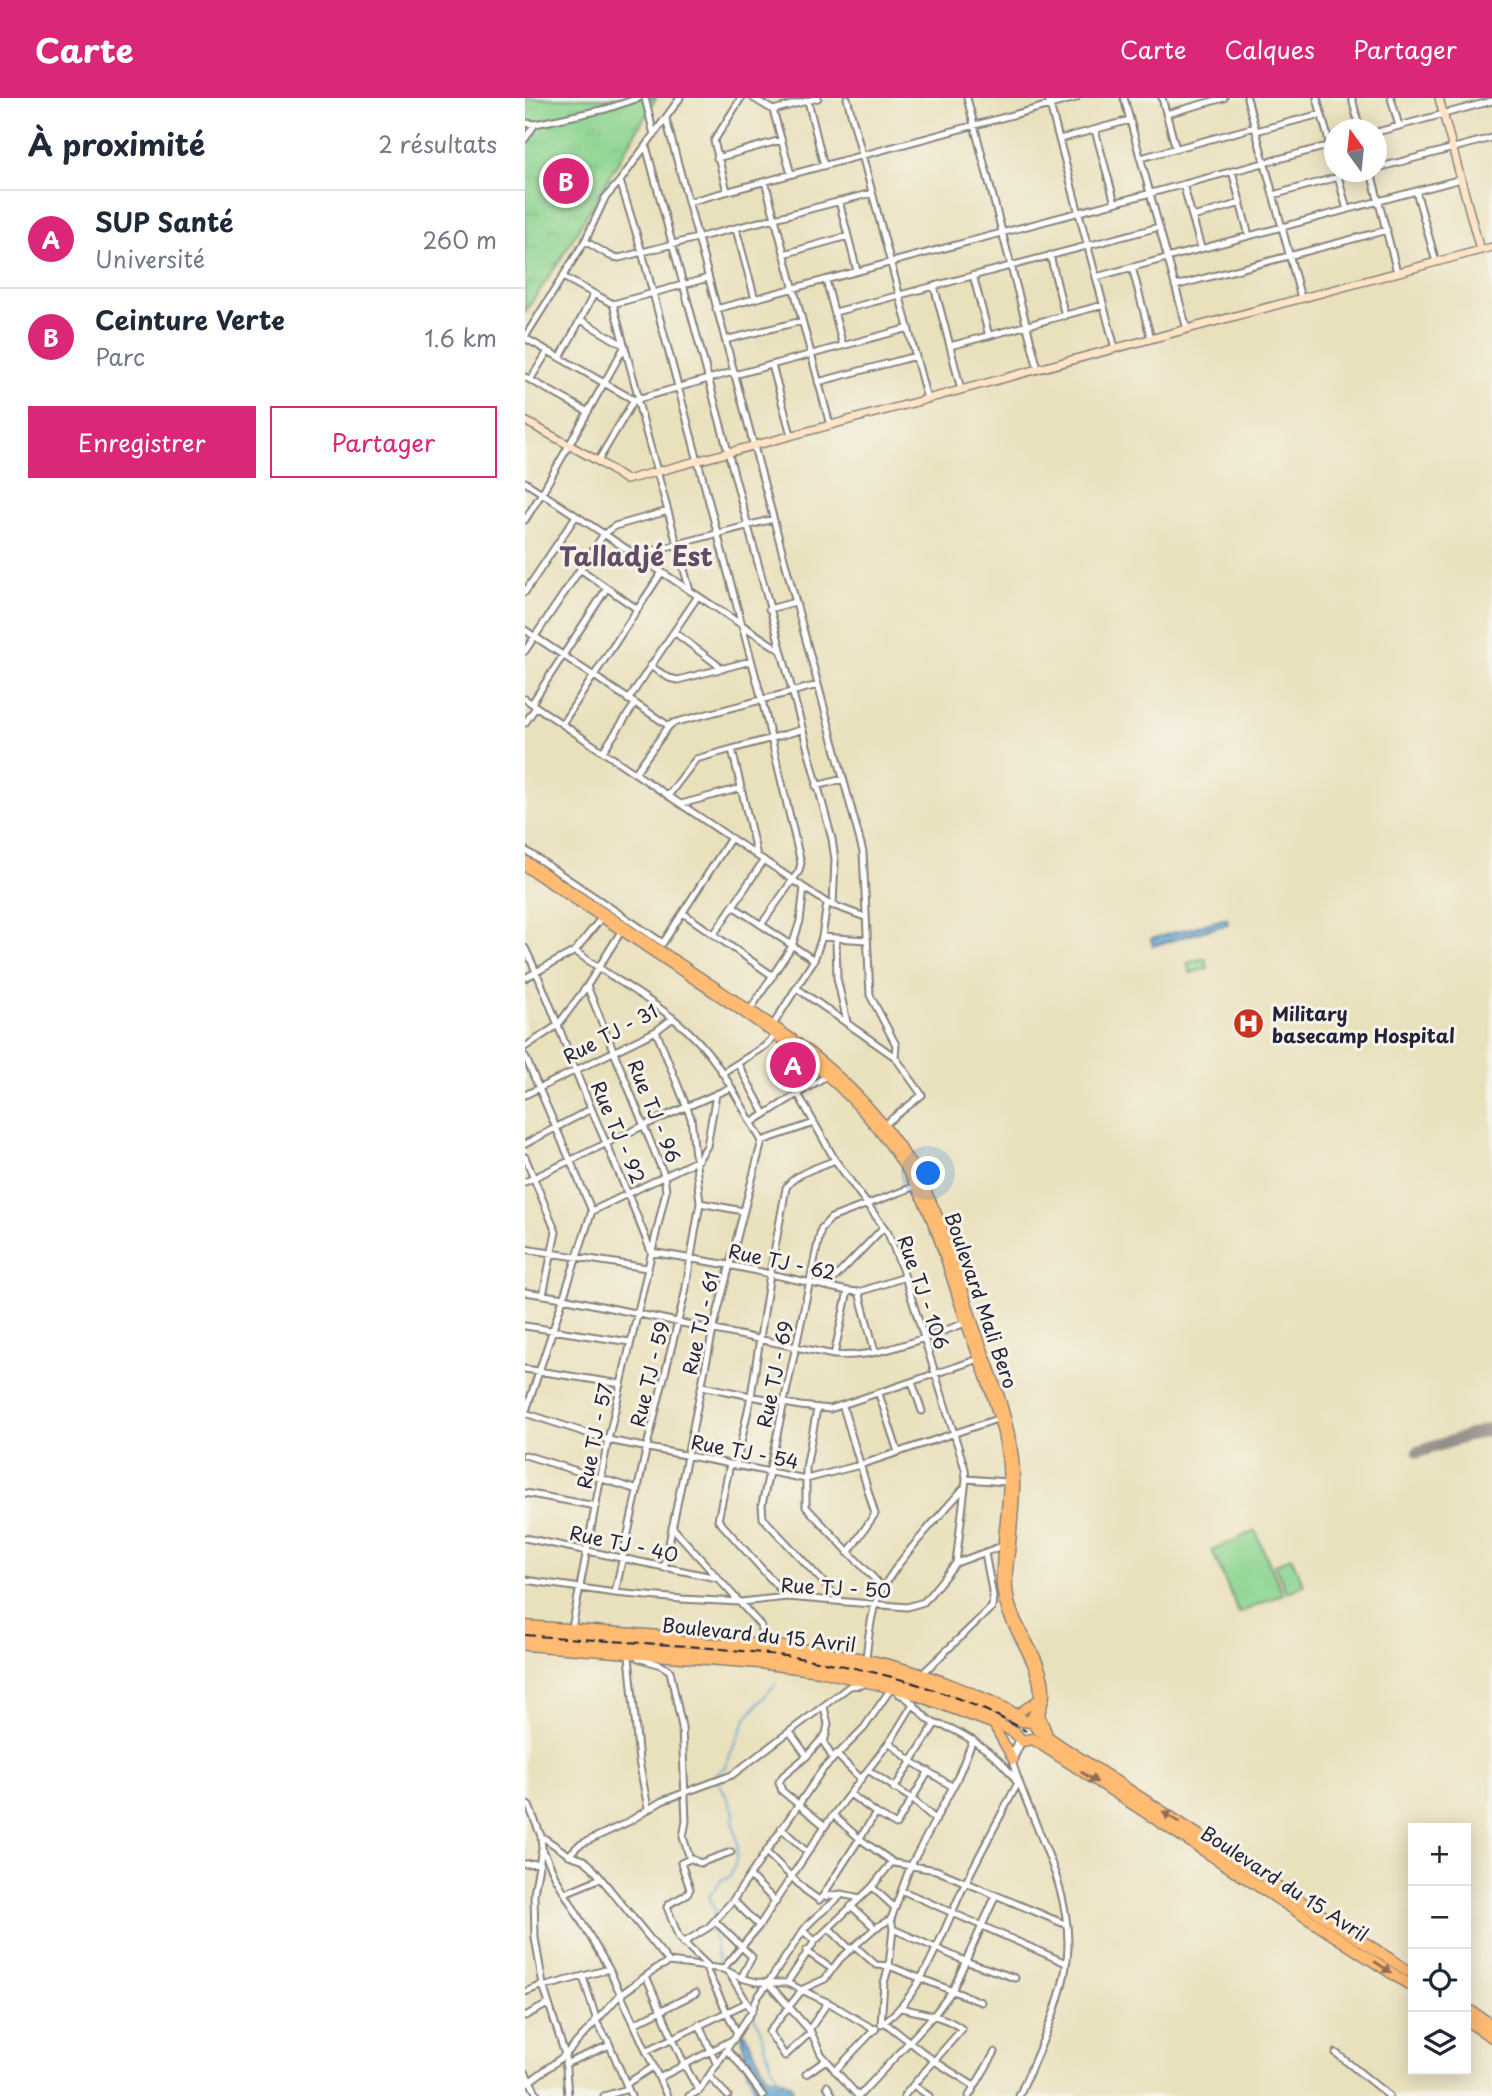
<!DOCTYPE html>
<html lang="fr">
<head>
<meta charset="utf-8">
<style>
	:root { --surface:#fff; --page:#f2f2f3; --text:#1f2937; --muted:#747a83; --line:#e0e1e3; --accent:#db2777 }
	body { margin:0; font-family:"Playpen Sans",sans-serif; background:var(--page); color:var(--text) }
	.controls { position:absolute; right:21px; bottom:21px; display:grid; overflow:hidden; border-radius:0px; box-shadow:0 4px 18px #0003 }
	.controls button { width:63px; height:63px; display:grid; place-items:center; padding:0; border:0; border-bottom:2px solid var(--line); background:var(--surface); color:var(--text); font:35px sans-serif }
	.compass { position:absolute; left:799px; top:21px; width:63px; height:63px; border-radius:50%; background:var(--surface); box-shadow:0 4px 18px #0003; rotate:345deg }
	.you { position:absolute; left:404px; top:1076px; width:24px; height:24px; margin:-18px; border:5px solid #fff; border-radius:50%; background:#1a73e8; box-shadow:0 0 0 10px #1a73e833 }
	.badge { display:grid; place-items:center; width:46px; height:46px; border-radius:50%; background:var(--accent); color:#fff; font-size:23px; font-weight:700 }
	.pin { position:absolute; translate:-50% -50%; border:4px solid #fff; box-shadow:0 2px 7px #0006 }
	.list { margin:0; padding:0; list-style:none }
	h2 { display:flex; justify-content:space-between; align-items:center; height:91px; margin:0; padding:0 28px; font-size:30px }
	h2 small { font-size:23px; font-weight:400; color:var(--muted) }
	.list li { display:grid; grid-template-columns:46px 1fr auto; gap:21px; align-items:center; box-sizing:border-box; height:98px; padding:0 28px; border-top:2px solid var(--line) }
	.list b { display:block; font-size:26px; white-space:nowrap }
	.list p { margin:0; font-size:23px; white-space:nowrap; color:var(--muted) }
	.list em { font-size:23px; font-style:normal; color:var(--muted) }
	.actions { display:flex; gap:14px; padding:21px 28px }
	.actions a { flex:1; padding:16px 0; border:2px solid var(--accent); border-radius:0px; text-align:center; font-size:24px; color:var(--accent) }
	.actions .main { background:var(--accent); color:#fff }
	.icon { flex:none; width:38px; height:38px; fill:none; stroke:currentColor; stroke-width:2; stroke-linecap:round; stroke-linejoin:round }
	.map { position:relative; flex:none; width:967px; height:1998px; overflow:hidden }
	header { display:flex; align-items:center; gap:42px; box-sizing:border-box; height:98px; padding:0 35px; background:var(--accent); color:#fff }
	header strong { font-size:33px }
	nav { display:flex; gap:38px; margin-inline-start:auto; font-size:24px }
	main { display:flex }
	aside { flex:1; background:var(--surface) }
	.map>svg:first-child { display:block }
	.park { fill:url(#park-tufts); stroke:#567b65; stroke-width:2 }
	.pitch { fill:#8ad48f; stroke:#567b65; stroke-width:2 }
	.water { fill:url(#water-waves); stroke:#3e6286; stroke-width:2 }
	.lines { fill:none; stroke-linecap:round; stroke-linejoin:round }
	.stream { stroke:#59a2d0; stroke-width:2 }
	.taxiway { stroke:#86817c; stroke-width:12 }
	.street-casing { stroke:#86817c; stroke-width:9 }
	.secondary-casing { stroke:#86817c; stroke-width:10 }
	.primary-casing { stroke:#86817c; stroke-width:11 }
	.highway-casing { stroke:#86817c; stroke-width:13 }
	.street { stroke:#fff; stroke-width:5 }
	.secondary { stroke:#ffe4c6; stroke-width:7 }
	.primary { stroke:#ffbb71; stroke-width:8 }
	.highway { stroke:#ffbb71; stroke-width:10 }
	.rail { stroke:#22223b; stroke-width:2; stroke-dasharray:10 5; stroke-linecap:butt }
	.oneway { fill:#906e56 }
	.labels { text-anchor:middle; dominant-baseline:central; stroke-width:6; stroke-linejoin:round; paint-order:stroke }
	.poi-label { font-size:19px; font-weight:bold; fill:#22223b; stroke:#f7f3e8; text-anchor:start }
	.street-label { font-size:19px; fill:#22223b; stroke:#f7f3e8 }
	.district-label { font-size:26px; font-weight:bold; fill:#624b67; stroke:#f7f3e8 }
</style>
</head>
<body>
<header>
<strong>Carte</strong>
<nav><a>Carte</a><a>Calques</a><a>Partager</a></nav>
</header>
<main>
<aside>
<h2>À proximité<small>2 résultats</small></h2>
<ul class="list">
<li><span class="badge">A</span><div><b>SUP Santé</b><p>Université</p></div><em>260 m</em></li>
<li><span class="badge">B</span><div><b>Ceinture Verte</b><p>Parc</p></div><em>1.6 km</em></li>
</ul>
<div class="actions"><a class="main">Enregistrer</a><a>Partager</a></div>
</aside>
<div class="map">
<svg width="967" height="1998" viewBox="0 0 967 1998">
	<defs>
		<pattern id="park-tufts" width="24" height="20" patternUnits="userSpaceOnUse" patternTransform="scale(1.75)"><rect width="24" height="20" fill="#8ad48f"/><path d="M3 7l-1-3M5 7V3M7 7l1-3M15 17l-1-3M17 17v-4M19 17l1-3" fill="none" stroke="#77b67c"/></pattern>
		<pattern id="water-waves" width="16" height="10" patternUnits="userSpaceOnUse" patternTransform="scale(1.75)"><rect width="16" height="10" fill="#59a2d0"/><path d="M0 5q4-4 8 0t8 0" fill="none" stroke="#4984aa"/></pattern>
	</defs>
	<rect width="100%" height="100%" fill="#f7f3e8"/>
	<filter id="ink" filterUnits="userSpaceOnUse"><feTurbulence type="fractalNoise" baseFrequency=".0143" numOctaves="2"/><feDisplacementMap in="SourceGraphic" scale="14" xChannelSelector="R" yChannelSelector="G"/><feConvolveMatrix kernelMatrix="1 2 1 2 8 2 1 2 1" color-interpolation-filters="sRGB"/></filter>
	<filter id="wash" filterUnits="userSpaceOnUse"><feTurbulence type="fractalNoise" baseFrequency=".00686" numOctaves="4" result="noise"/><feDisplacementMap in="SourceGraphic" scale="28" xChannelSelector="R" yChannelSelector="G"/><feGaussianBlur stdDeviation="1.57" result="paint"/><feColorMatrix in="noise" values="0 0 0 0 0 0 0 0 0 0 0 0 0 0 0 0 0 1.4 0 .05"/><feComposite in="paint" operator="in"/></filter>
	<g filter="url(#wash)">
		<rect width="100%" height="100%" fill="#e9e0bc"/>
		<path class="park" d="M0 0H131L32 167 0 214Z"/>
		<path class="pitch" d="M680 860 683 870 665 875 662 865Z
			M730 1433 758 1496 714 1515 687 1452Z
			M766 1459 779 1487 762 1495 749 1467Z"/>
		<path class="water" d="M702 820 703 826 628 848 626 841Z
			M213 1922 242 1978 256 1981 266 1987 270 1998H233L222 1972 216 1931 212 1925Z"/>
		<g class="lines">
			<path class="stream" d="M187 1823 190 1813 184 1799 196 1782 205 1779 212 1759 213 1746 208 1723 209 1714 190 1676 200 1669 222 1619 251 1585
				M185 1832C194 1844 189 1856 196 1869
				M199 1873 206 1883
				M228 1917 235 1929 245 1964 254 1982"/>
			<path class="taxiway" d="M893 1354 967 1330"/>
		</g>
	</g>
	<g filter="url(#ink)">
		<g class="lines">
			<defs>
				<path id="street" d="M120 0 129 37
					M228 0 248 12 266 76
					M322 0 402 301
					M442 0 513 271
					M523 0 590 250
					M599 0 662 231
					M637 0 651 51
					M722 0 776 200
					M792 0 810 65
					M827 0 835 32
					M866 0 874 28
					M283 3 299 68
					M248 12 293 0
					M641 16 699 0
					M141 21 338 754 345 897 371 947 370 959
					M0 25 10 26 81 11 114 0
					M570 32 590 105
					M731 33 796 16
					M852 34 967 3
					M0 41 10 26
					M535 41 605 22
					M121 48 307 741 310 762 308 808
					M192 60 256 42
					M616 60 730 29
					M852 70 967 40
					M707 73 724 138
					M812 74 822 112
					M846 74 872 174
					M95 83 117 154 237 602 276 765 274 773 236 827
					M240 83 305 327
					M658 86 676 150
					M202 93 189 43 216 0
					M891 93 911 164
					M748 97 813 79
					M314 103 323 138
					M163 104 551 0
					M668 119 716 105
					M211 131 230 201
					M60 143 85 158 94 160 347 95
					M259 156 323 138 332 173
					M525 157 540 218
					M607 169 626 241
					M448 177 464 238
					M38 179 88 206 183 180
					M571 179 936 81
					M301 182 318 248
					M409 188 425 248 578 207
					M650 188 862 132
					M88 206 114 301
					M191 211 810 46
					M310 214 634 129
					M56 222 100 248
					M0 239 60 143 80 100 95 83 155 0
					M0 240 109 302
					M200 242 277 223
					M425 248 436 292
					M35 260 69 196
					M247 267 266 337
					M209 277 384 230
					M0 279 63 314
					M5 282 23 253
					M293 284 391 258
					M112 301 165 493
					M73 363 109 302 208 274
					M0 384 255 552
					M0 422 17 395 100 248
					M111 457 248 421
					M55 471 112 511
					M0 494 51 418
					M244 511 270 504
					M0 532 144 628
					M149 534 198 571
					M0 553 79 436 90 428 143 413
					M125 568 144 580 153 582 226 563
					M0 601 302 805 340 819
					M103 602 173 498
					M7 605 82 490
					M0 625 11 609
					M37 626 137 474
					M207 651 232 758
					M78 653 110 606
					M110 675 144 628 148 625 293 587
					M291 688 318 681
					M143 698 171 661 276 632
					M156 706 216 690
					M0 752 138 845 206 740
					M208 808 289 862
					M158 815 248 878
					M189 836 239 762
					M297 839 341 842
					M311 841 312 880 322 924
					M0 850C21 892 36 936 53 979 77 1038 104 1095 126 1154
					M50 853C86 880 139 908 169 939 197 966 217 1010 237 1043
					M0 880 50 853 77 819
					M273 891 370 959 397 997 359 1027
					M225 912 267 848 275 823 279 790
					M248 927 289 862 297 839 302 805
					M0 949 33 927 62 888 97 832
					M0 958 67 1113
					M213 966 240 1016
					M197 975 240 948 251 937
					M0 997 131 933 148 920
					M226 1025 303 977
					M0 1046 66 1011
					M0 1059 31 1134 18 1197
					M0 1084 120 1027 205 990
					M175 1105 218 1113
					M67 1113 173 1062 182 1048 191 996
					M0 1151 122 1170
					M126 1154 204 1167 323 1193 334 1194 380 1179
					M302 1188 359 1129
					M0 1194 38 1200 309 1257C355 1261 401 1238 444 1224
					M334 1194 350 1254
					M0 1228 105 1244
					M309 1257 323 1193
					M0 1271 96 1286
					M387 1284 397 1313
					M177 1288 275 1308 305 1311 454 1261
					M354 1296 373 1354
					M318 1309 350 1416 323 1455
					M292 1311 281 1370V1409L358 1490
					M0 1315 83 1342 281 1381 335 1367 472 1321
					M0 1316 67 1113
					M0 1357 113 1392
					M205 1366 193 1422 262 1499
					M211 1368 226 1298 245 1176 261 1090C269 1075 295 1069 310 1062
					M441 1381 482 1384
					M0 1395 71 1408
					M147 1429 236 1528V1545
					M0 1440 192 1480
					M431 1465 477 1448
					M139 1470 188 1232 237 1043 289 1025
					M0 1482 90 1495 156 1501 216 1504 262 1499 382 1509 399 1504 431 1465 441 1381 440 1371 380 1179 363 1135 310 1062 273 996
					M90 1495 122 1348 160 1195 175 1105 166 1020 131 933
					M315 1502 238 1420 237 1407 296 1131 306 1120 391 1088
					M47 1530 83 1342 141 1093 139 1077 62 888
					M104 1558 114 1663 123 1710
					M113 1560 136 1567 145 1573 157 1629 161 1723 158 1739 165 1761 156 1765 165 1791C161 1801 147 1801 142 1809L154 1840 183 1868 182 1873 212 1935
					M341 1560C343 1543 345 1523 350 1507 361 1473 414 1419 438 1391
					M398 1575 467 1509 468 1498 460 1455
					M374 1596C388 1601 394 1616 407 1624 413 1628 420 1627 427 1631 453 1644 478 1661 493 1686
					M299 1609 303 1626 299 1645 307 1659
					M265 1634 282 1658
					M493 1641 488 1654V1666C506 1725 543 1782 543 1845 543 1895 513 1953 494 1998
					M364 1644 386 1663 428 1689
					M311 1656 336 1681
					M488 1662 497 1643
					M343 1672 387 1701 411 1722
					M369 1691 410 1626
					M325 1696 351 1715 371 1727 404 1673
					M0 1705 4 1708 16 1738 17 1750 31 1780 84 1871 142 1998
					M308 1717 335 1741 369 1765 411 1772 542 1827
					M300 1728 257 1693 254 1684 258 1678 282 1658 302 1635
					M256 1730 282 1754
					M16 1738 44 1757 59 1762 66 1768 144 1864
					M17 1751 9 1795 10 1840 18 1887 40 1957 43 1998
					M241 1754 280 1792 294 1802 297 1799 316 1796 335 1800
					M44 1757 54 1747 103 1724 137 1703 207 1677 325 1588 337 1587
					M165 1760 175 1765 206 1754
					M0 1766 15 1765
					M225 1778 251 1804
					M347 1789 370 1810
					M378 1793 541 1865
					M40 1795 76 1780
					M297 1799 351 1715
					M208 1802 234 1828
					M326 1808 350 1830
					M366 1821 368 1831 364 1868 456 1904
					M190 1823 227 1859 216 1880
					M304 1830 326 1852
					M368 1831 440 1863 490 1880
					M278 1833C288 1818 304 1810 316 1797
					M290 1843 278 1833 243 1885 286 1934 296 1956 333 1998
					M158 1845 184 1829 208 1802 298 1671 339 1630 365 1592
					M330 1848 351 1867 364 1868 359 1885 356 1926C397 1901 420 1826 441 1784 458 1750 476 1717 494 1683
					M281 1853 307 1871
					M198 1871 234 1828 300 1728 368 1639 388 1606
					M121 1878 159 1966 174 1993
					M58 1879 71 1920
					M262 1885 290 1843 347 1789 367 1764
					M18 1889 84 1871
					M0 1894 18 1887
					M376 1910C397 1915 420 1918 437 1931L388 1987 404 1998
					M227 1913 232 1900 243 1885
					M0 1918 23 1906
					M70 1922 83 1943 106 1998
					M359 1924 408 1962 449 1988
					M109 1926 171 1895
					M174 1926 192 1967
					M284 1932 303 1904
					M286 1934 260 1958 244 1934 278 1891 300 1881 315 1861 350 1830 366 1821 385 1769 431 1683 448 1642
					M121 1953 221 1905
					M202 1953 210 1960 238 1998
					M811 1955 864 1998
					M40 1966 85 1947
					M310 1973 351 1930
					M0 1974 13 1998
					M281 1976 301 1962
					M184 1978 203 1998
					M134 1980 209 1941
					M101 1986 128 1969
					M0 1987 40 1957 95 1897 132 1870 144 1864 198 1871 216 1880 231 1884 262 1885 306 1906 350 1932
					M302 1988 308 1998
					M79 1998 103 1991
					M164 1998 174 1993 227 1913 205 1876
					M334 1998 409 1917 427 1893 471 1797
					M379 1998 388 1987
					M444 1998 470 1954"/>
				<path id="secondary" d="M914 0 955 152
					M0 323 73 363 101 382 967 149"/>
				<path id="primary" d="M0 762 255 932C321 977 376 1035 409 1109 426 1147 437 1190 450 1229 465 1271 484 1316 489 1361 492 1389 488 1418 486 1446 484 1463 481 1481 484 1498 489 1533 522 1561 520 1597 519 1605 515 1614 513 1622
					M0 769C57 806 113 844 170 882 260 943 337 990 391 1089 413 1129 424 1176 439 1220 454 1265 475 1311 481 1358 487 1401 474 1444 476 1487 478 1527 515 1560 514 1598 514 1606 508 1615 505 1623
					M0 1527 150 1538
					M212 1544C292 1549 370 1561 444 1593 462 1601 482 1608 497 1620
					M0 1548 234 1566 295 1574 381 1594 467 1626
					M495 1614 512 1602
					M470 1630 488 1662"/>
				<path id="highway" d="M0 1532 202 1547 302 1558 391 1579 426 1592 496 1623 507 1624 512 1631 536 1648 888 1876
					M0 1542 260 1562 333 1574 393 1591 451 1613 490 1635 497 1643 508 1641
					M514 1617 521 1634
					M508 1641 888 1889
					M941 1910 967 1927
					M941 1922 967 1939"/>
			</defs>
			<use href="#street" class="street-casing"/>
			<use href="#secondary" class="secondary-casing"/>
			<use href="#primary" class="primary-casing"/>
			<use href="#highway" class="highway-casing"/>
			<use href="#street" class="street"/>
			<use href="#secondary" class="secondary"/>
			<use href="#primary" class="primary"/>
			<use href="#highway" class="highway"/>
			<path class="rail" d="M0 1537C170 1551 348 1546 501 1633"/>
		</g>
		<defs><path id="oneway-solid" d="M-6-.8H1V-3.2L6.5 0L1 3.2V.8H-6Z" transform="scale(1.75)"/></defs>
		<g class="oneway">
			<use href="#oneway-solid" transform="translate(564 1679) rotate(33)"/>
			<use href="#oneway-solid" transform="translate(646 1719) rotate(-147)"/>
			<use href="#oneway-solid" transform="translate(858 1869) rotate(33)"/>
		</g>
	</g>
	<defs>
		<symbol id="hospital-disc" viewBox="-11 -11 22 22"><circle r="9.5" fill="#c8321e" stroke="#f7f3e8"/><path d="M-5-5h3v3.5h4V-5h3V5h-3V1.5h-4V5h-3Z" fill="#fff"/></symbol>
	</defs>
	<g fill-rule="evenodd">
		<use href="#hospital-disc" x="706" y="908" width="35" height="35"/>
	</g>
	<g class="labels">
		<g class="poi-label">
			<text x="747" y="915">Military<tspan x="747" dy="22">basecamp Hospital</tspan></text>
		</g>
		<g class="street-label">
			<text transform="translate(85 935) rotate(-28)">Rue TJ - 31</text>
			<text transform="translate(130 1013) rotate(68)">Rue TJ - 96</text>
			<text transform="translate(94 1034) rotate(67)">Rue TJ - 92</text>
			<text transform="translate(257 1163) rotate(12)">Rue TJ - 62</text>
			<text transform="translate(399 1194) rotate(71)">Rue TJ - 106</text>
			<text transform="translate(457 1202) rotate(71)">Boulevard Mali Bero</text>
			<text transform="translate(175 1225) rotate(-77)">Rue TJ - 61</text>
			<text transform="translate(124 1276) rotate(-76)">Rue TJ - 59</text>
			<text transform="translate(249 1276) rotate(-78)">Rue TJ - 69</text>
			<text transform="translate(69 1338) rotate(-78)">Rue TJ - 57</text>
			<text transform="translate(220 1353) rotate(11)">Rue TJ - 54</text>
			<text transform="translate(99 1445) rotate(12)">Rue TJ - 40</text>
			<text transform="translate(311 1489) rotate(3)">Rue TJ - 50</text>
			<text transform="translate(234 1536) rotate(6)">Boulevard du 15 Avril</text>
			<text transform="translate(760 1785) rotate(33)">Boulevard du 15 Avril</text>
		</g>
		<g class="district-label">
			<text x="111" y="457">Talladjé Est</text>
		</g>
	</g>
</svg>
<div class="controls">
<button>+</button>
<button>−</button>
<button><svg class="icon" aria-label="locate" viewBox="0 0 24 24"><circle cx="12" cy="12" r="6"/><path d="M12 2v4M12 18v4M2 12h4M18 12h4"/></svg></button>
<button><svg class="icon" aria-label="layers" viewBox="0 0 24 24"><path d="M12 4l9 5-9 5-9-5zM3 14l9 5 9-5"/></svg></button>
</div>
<svg class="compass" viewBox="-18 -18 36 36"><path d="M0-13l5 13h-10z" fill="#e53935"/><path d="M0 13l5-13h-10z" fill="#747a83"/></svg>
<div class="you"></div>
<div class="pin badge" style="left:268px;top:967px">A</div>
<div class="pin badge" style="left:41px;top:83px">B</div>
</div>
</main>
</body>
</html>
